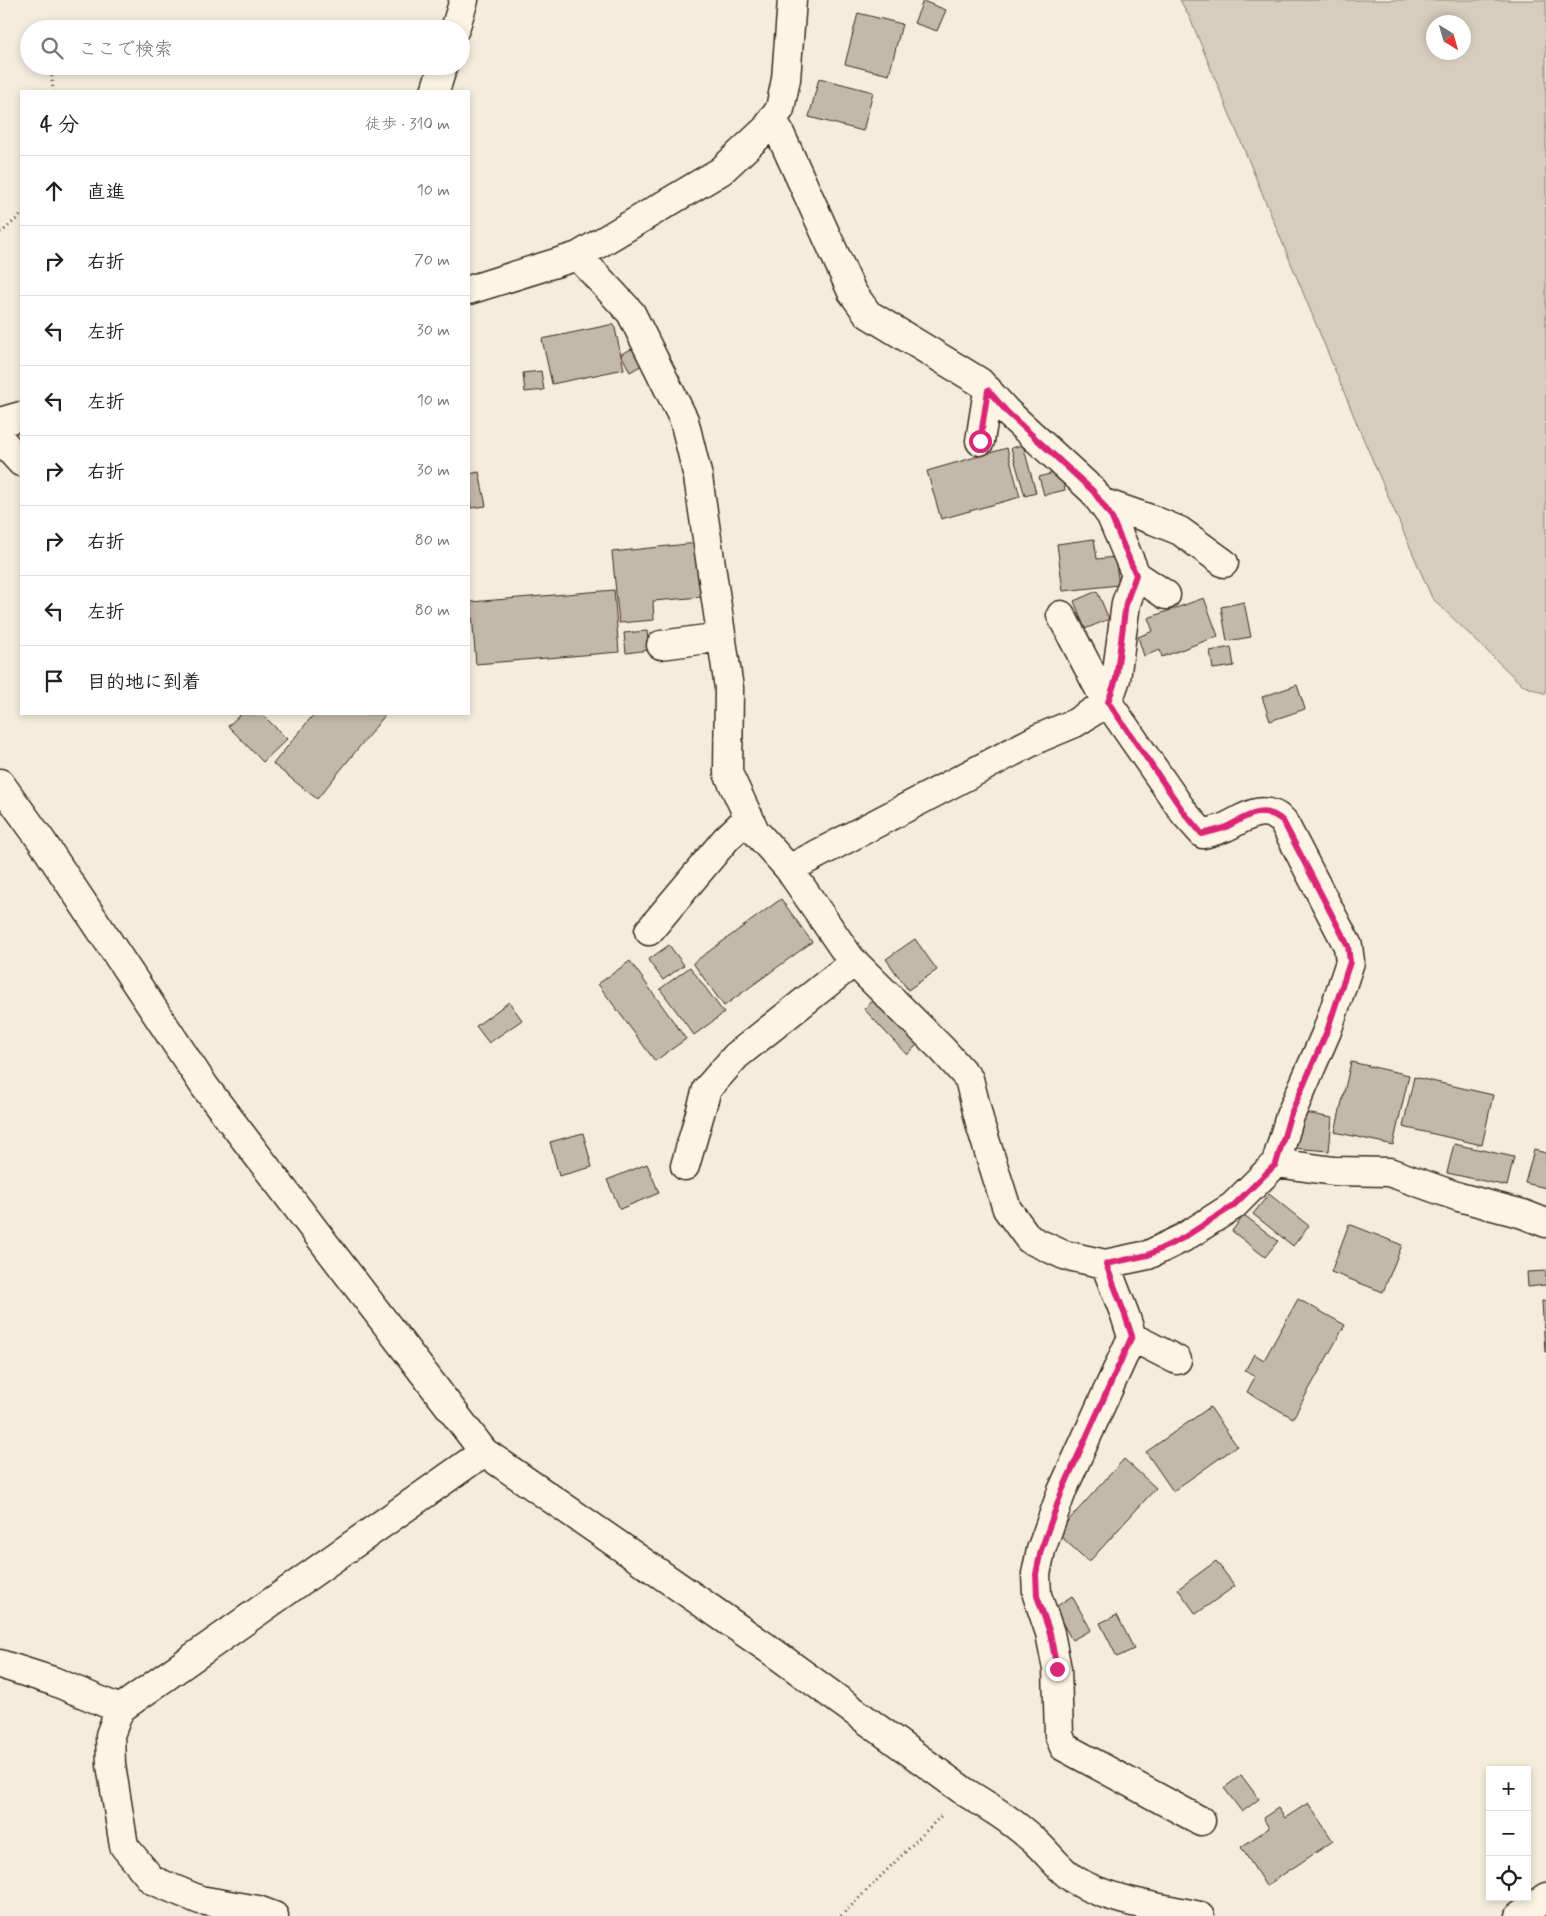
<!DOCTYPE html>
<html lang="ja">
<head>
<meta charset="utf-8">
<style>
	:root { --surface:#fff; --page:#f6f6f6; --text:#202124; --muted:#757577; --line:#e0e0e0 }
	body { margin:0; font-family:Mynerve,"Klee One",sans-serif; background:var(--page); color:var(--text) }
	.controls { position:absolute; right:15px; bottom:15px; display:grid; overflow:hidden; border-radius:0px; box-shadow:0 2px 8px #0003 }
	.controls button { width:45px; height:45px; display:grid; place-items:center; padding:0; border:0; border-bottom:1px solid var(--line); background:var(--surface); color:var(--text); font:25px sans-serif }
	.compass { position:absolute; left:1426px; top:15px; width:45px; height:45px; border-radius:50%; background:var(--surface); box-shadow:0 2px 8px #0003; rotate:143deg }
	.stop { position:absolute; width:15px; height:15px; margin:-11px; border:4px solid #db2777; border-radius:50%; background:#fff }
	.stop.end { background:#db2777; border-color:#fff; box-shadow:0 1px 5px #0008 }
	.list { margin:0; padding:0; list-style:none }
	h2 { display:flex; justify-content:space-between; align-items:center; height:65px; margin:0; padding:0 20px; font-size:21px }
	h2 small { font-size:16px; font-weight:400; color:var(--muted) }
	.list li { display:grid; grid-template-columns:32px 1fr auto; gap:15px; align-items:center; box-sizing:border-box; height:70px; padding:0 20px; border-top:1px solid var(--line) }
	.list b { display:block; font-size:19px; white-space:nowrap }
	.list em { font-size:16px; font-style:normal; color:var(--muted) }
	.icon { flex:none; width:28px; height:28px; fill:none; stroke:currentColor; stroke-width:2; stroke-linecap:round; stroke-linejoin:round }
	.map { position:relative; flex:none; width:1546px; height:1916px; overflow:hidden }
	.search { position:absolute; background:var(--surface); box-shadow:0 2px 8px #0003; left:20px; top:20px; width:450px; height:55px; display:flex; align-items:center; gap:12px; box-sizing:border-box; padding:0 18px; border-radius:28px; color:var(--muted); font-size:19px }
	.panel { position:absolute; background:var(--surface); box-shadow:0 2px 8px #0003; left:20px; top:90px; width:450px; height:625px; border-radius:0px }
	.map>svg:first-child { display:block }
	.green { fill:#d6cdbd; stroke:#887c6e; fill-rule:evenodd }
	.building { fill:#c3b9aa; stroke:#3b2a1e }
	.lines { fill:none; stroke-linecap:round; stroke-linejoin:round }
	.minor-casing { stroke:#3b2a1e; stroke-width:31 }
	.path { stroke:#3b2a1e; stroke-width:3; stroke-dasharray:1 4; stroke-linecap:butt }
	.minor { stroke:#fcf5e5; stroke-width:28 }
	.route { stroke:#db2777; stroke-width:6 }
</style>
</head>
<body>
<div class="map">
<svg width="1546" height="1916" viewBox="0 0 1546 1916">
	<rect width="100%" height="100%" fill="#f4eddd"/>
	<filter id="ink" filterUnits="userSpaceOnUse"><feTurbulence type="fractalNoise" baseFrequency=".02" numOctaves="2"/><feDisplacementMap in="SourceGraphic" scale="10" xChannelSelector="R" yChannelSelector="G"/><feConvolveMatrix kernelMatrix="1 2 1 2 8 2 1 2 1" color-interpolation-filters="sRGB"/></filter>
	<g filter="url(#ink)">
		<path class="green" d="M1180 0H1546V694L1522 685 1432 598 1360 431 1190 18ZM1434 22H1464V52H1434Z"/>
		<path class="building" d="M923 1 946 10 937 31 914 23Z
			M858 13 902 24 889 75 845 64Z
			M819 78 873 92 863 131 809 117Z
			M614 324 624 369 552 384 542 339Z
			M636 347 644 364 630 372 621 354Z
			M541 371 544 390 525 392 523 373Z
			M1023 445 1036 493 1025 496 1011 448Z
			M1007 448 1020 497 941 519 927 471Z
			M1060 471 1065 490 1044 495 1039 477Z
			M479 472 486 506 471 508 469 493V474Z
			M1094 539 1097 559 1115 557 1119 585 1063 591 1057 544Z
			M697 543 702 597 653 601 654 620 619 623 612 552Z
			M614 590 619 652 476 664 471 602Z
			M1097 591 1109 619 1085 629 1074 601Z
			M1204 598 1218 636 1162 657 1160 650 1144 656 1138 637 1153 631 1148 618Z
			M1244 602 1251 637 1227 641 1221 607Z
			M647 631 649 650 626 653 624 633Z
			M1231 647 1234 666 1213 669 1210 651Z
			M1297 685 1305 709 1270 721 1262 697Z
			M241 714H262L287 739 263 762 228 726Z
			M314 714H386L317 799 273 764Z
			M781 899 812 942 724 1006 693 963Z
			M915 939 937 970 908 990 886 959Z
			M669 945 684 965 663 980 648 960Z
			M630 961 686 1039 655 1061 598 984Z
			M690 967 724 1013 694 1035 660 989Z
			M877 997 919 1043 907 1055 864 1009Z
			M509 1002 522 1020 489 1043 476 1026Z
			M1351 1062 1409 1075 1393 1145 1335 1132Z
			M1414 1077 1493 1095 1482 1145 1403 1127Z
			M1306 1113 1332 1118 1329 1151 1293 1148Z
			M583 1133 592 1167 559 1176 550 1142Z
			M1454 1144 1514 1157 1507 1186 1447 1173Z
			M1534 1150 1546 1153V1188L1525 1183Z
			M647 1164 659 1193 620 1209 607 1180Z
			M1269 1194 1309 1226 1293 1246 1253 1214Z
			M1244 1215 1278 1241 1265 1257 1232 1231Z
			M1349 1224 1402 1245 1383 1292 1331 1272Z
			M1546 1271V1285L1528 1287 1527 1272Z
			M1298 1299 1345 1325 1293 1418 1247 1392 1255 1377 1245 1371 1254 1354 1264 1360Z
			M1542 1301H1546V1352H1545Z
			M1210 1407 1237 1446 1173 1491 1146 1452Z
			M1124 1459 1156 1488 1089 1562 1057 1533Z
			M1216 1561 1235 1586 1196 1614 1178 1589Z
			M1072 1596 1091 1630 1072 1640 1054 1608Z
			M1117 1615 1134 1649 1117 1657 1100 1623Z
			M1241 1775 1259 1799 1242 1812 1224 1788Z
			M1308 1803 1333 1841 1266 1886 1241 1847 1269 1828 1263 1818 1278 1808 1285 1818Z"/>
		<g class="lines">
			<defs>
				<path id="minor" d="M455 29 464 0
					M435 91 443 66
					M773 118 852 292 868 314 980 382 1007 412 1093 491 1111 516 1136 575 1166 595
					M578 256 631 313 684 420 698 477 729 688 728 773 755 831 789 869 850 958 943 1050 969 1079 981 1127 1007 1209 1029 1239 1064 1255 1105 1264 1148 1255 1183 1238 1233 1206 1276 1163 1334 1171 1389 1172 1459 1197 1523 1214 1546 1223
					M469 290 578 256 721 171 766 129 780 109 786 79 792 0
					M0 422 21 416
					M0 439 21 462
					M980 441 988 390
					M1101 502 1153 520 1180 531 1224 563
					M1061 615 1102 694 1185 814 1203 834C1210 832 1219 830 1226 827 1246 817 1263 803 1283 821L1348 946 1350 962 1327 1031 1290 1116 1276 1163
					M661 645 722 637
					M0 783 41 840 205 1087 484 1452
					M789 869 1039 738 1075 723 1108 702 1116 679 1126 603 1136 575
					M649 931 726 839 749 817
					M685 1166 707 1089 736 1056 854 962
					M1105 1264 1125 1315 1132 1337 1062 1491 1041 1550 1036 1574 1037 1595 1050 1633 1057 1669 1059 1735 1064 1747 1201 1821
					M1132 1337 1177 1360
					M0 1664 53 1681 120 1709 484 1452 773 1652 965 1792C988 1806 1011 1820 1031 1838 1047 1851 1058 1869 1075 1880 1108 1901 1163 1908 1200 1916
					M120 1709 110 1735 111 1765 124 1846 152 1880 200 1900 258 1910 274 1916
					M1520 1916 1546 1897"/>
			</defs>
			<use href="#minor" class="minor-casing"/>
			<path class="path" d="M51 66 53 91
				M0 232 3 231 21 215
				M841 1916 942 1815"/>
			<use href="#minor" class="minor"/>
		</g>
	</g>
	<g class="lines" filter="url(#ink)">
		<path class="route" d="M980 441 988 390 1007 412 1093 491 1111 516 1136 575 1126 603 1116 679 1108 702 1185 814 1202 834C1210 832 1219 830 1226 827 1246 817 1263 803 1283 821L1348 946 1350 962 1327 1031 1290 1116 1276 1164 1233 1206 1183 1238 1148 1255 1106 1264 1125 1315 1132 1336 1062 1491 1041 1550 1036 1574 1037 1596 1050 1633 1057 1669"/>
	</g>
</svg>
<div class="controls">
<button>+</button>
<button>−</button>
<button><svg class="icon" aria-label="locate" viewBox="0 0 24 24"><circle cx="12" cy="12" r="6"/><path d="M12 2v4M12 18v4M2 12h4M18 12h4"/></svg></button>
</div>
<svg class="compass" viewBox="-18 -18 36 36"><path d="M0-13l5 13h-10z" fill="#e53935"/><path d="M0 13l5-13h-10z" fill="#757577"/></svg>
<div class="stop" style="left:980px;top:441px"></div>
<div class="stop end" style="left:1057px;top:1669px"></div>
<div class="search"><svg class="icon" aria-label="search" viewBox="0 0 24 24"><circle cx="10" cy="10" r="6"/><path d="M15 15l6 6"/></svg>ここで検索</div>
<section class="panel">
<h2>4 分<small>徒歩 · 310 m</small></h2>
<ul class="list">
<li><svg class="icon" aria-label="ahead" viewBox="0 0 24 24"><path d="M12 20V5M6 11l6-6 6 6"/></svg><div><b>直進</b></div><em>10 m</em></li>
<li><svg class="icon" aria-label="right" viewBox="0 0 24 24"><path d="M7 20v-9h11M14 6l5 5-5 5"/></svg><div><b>右折</b></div><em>70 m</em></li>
<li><svg class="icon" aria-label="left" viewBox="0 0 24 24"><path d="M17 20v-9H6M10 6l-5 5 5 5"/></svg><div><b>左折</b></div><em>30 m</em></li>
<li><svg class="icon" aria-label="left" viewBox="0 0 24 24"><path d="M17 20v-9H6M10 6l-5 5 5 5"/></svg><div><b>左折</b></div><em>10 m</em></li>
<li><svg class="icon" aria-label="right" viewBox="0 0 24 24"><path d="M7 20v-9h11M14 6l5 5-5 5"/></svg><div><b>右折</b></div><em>30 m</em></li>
<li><svg class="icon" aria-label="right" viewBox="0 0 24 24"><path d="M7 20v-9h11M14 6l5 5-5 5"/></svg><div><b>右折</b></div><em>80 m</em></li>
<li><svg class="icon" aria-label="left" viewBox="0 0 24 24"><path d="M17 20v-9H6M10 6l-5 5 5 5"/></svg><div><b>左折</b></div><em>80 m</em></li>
<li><svg class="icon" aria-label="arrive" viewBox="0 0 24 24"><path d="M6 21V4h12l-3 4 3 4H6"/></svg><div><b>目的地に到着</b></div></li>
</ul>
</section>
</div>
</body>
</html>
